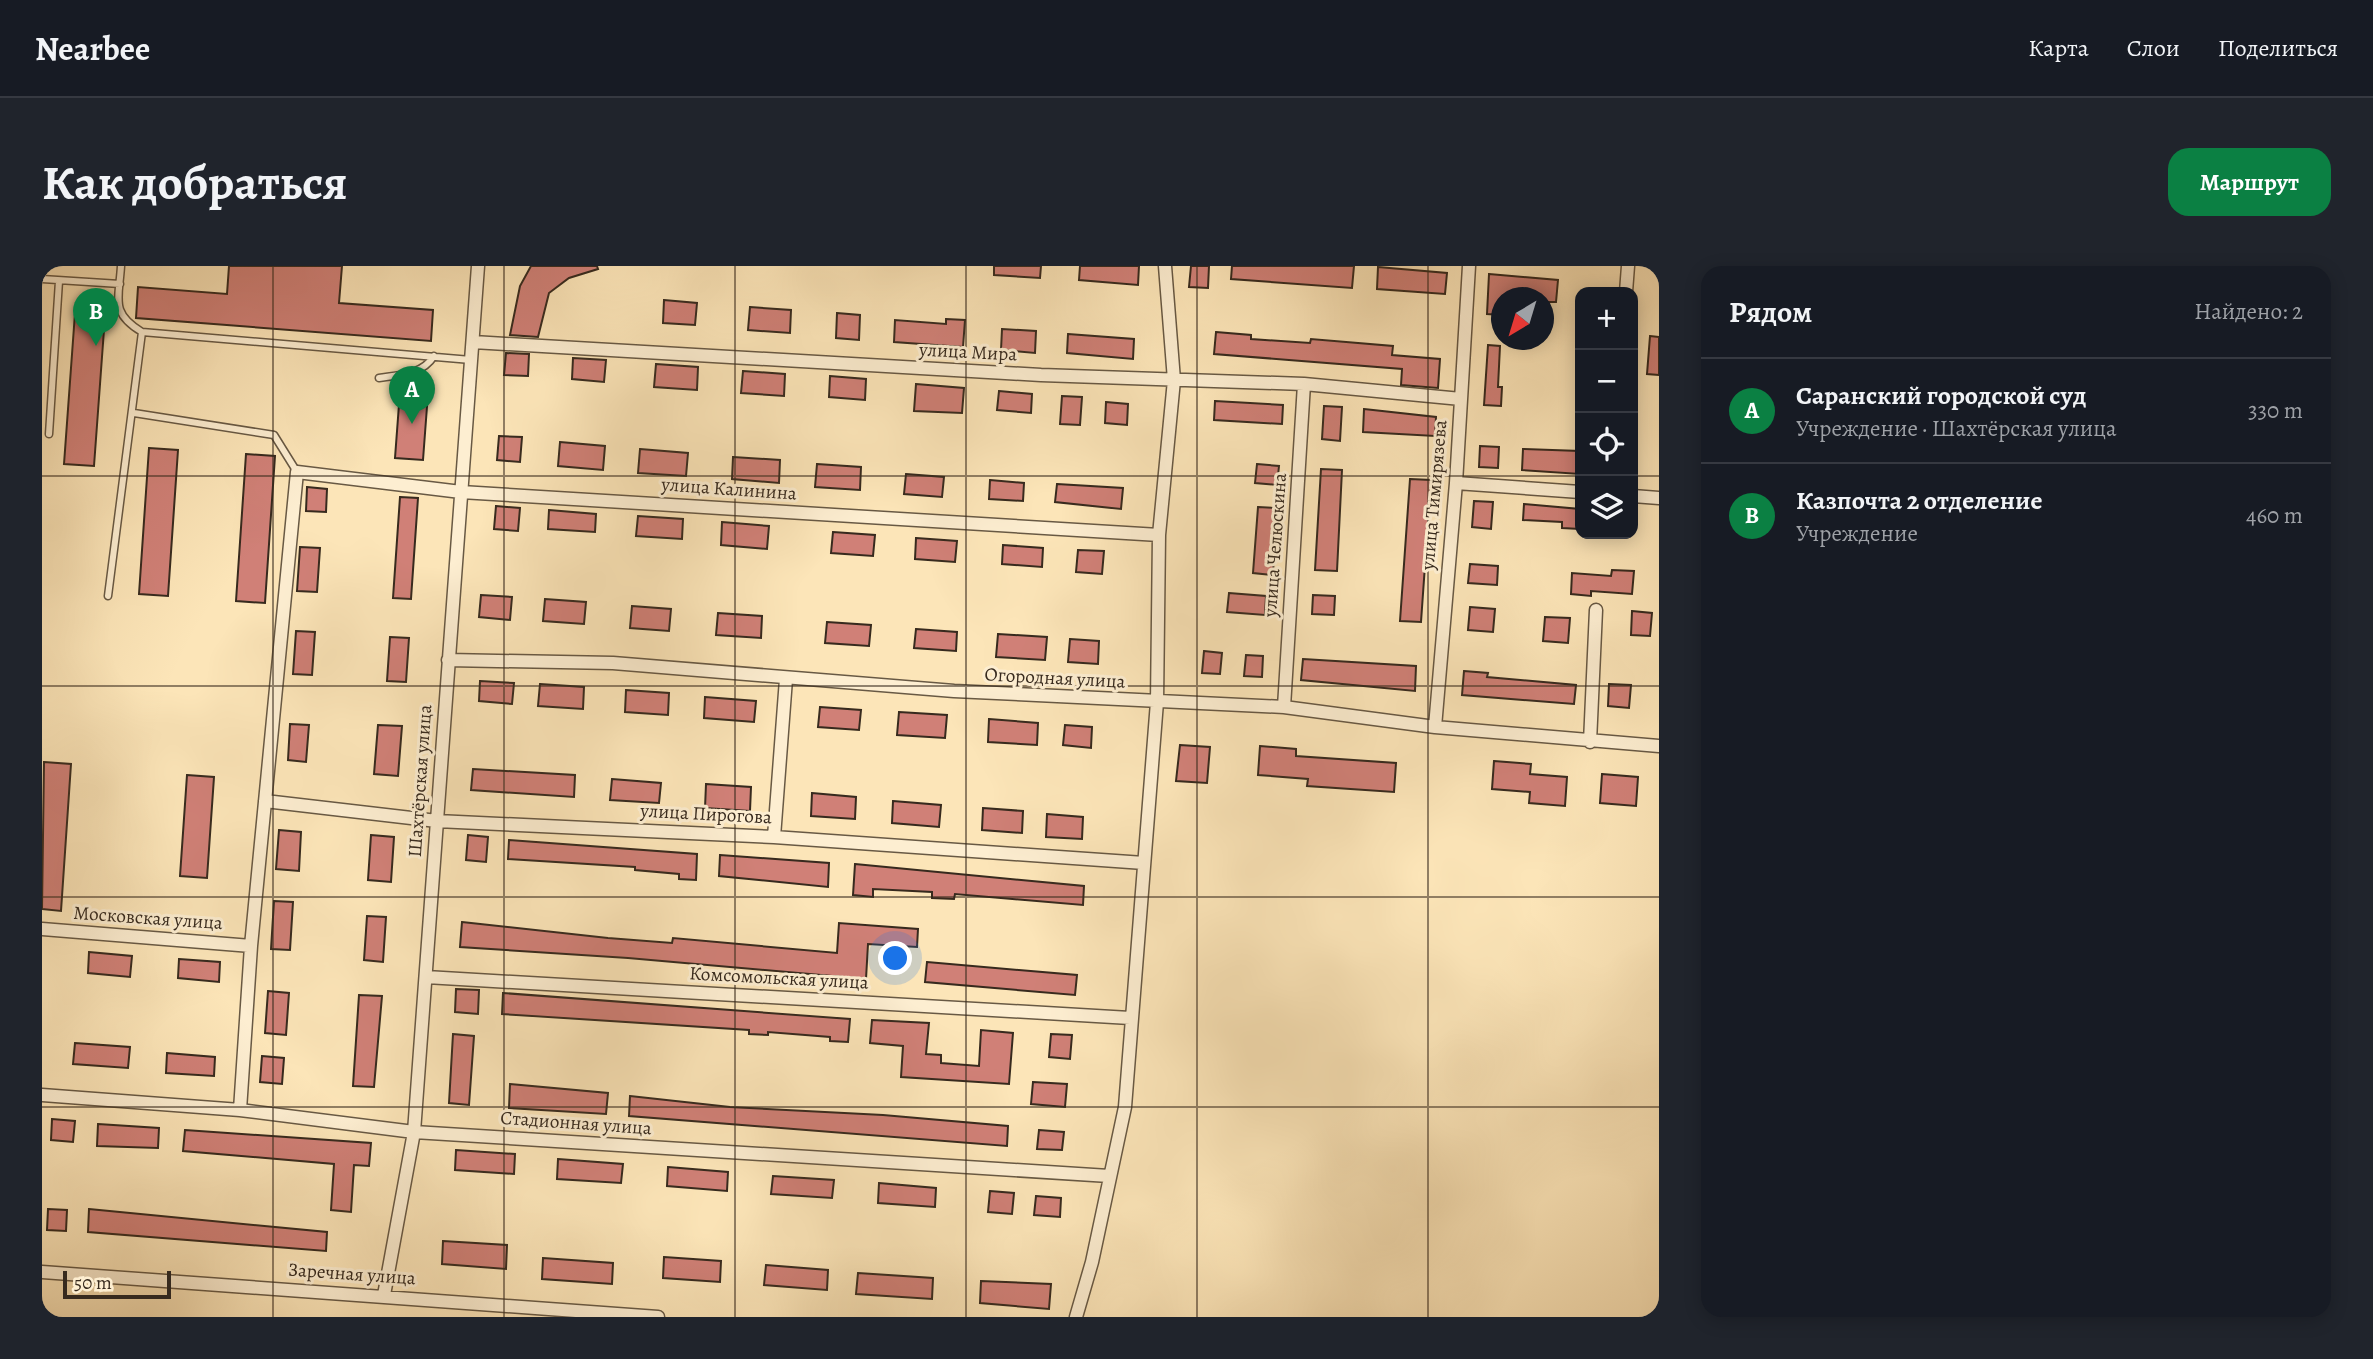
<!DOCTYPE html>
<html lang="ru">
<head>
<meta charset="utf-8">
<style>
	:root { --surface:#171b24; --page:#20242c; --text:#f1f3f6; --muted:#9ea1a6; --line:#363941; --accent:#0b8043 }
	body { margin:0; font-family:Alegreya,serif; background:var(--page); color:var(--text) }
	.controls { position:absolute; right:21px; top:21px; display:grid; overflow:hidden; border-radius:14px; box-shadow:0 4px 18px #0003 }
	.controls button { width:63px; height:63px; display:grid; place-items:center; padding:0; border:0; border-bottom:2px solid var(--line); background:var(--surface); color:var(--text); font:35px sans-serif }
	.compass { position:absolute; left:1449px; top:21px; width:63px; height:63px; border-radius:50%; background:var(--surface); box-shadow:0 4px 18px #0003; rotate:218deg }
	.scale { position:absolute; left:21px; bottom:18px; width:108px; box-sizing:border-box; padding-left:7px; border:4px solid #372a1e; border-top:0; font-size:19px; line-height:24px; white-space:nowrap; color:#372a1e; -webkit-text-stroke:5px #fdeed1; paint-order:stroke }
	.you { position:absolute; left:854px; top:693px; width:24px; height:24px; margin:-18px; border:5px solid #fff; border-radius:50%; background:#1a73e8; box-shadow:0 0 0 10px #1a73e833 }
	.badge { display:grid; place-items:center; width:46px; height:46px; border-radius:50%; background:var(--accent); color:#fff; font-size:23px; font-weight:700 }
	.pin { position:absolute; translate:-50% -58px; filter:drop-shadow(0 2px 4px #0008) }
	.pin::after { content:''; position:absolute; top:37px; width:24px; height:21px; background:inherit; clip-path:polygon(0 0,100% 0,50% 100%) }
	.list { margin:0; padding:0; list-style:none }
	h2 { display:flex; justify-content:space-between; align-items:center; height:91px; margin:0; padding:0 28px; font-size:30px }
	h2 small { font-size:23px; font-weight:400; color:var(--muted) }
	.list li { display:grid; grid-template-columns:46px 1fr auto; gap:21px; align-items:center; box-sizing:border-box; height:105px; padding:0 28px; border-top:2px solid var(--line) }
	.list b { display:block; font-size:26px; white-space:nowrap }
	.list p { margin:0; font-size:23px; white-space:nowrap; color:var(--muted) }
	.list em { font-size:23px; font-style:normal; color:var(--muted) }
	.icon { flex:none; width:38px; height:38px; fill:none; stroke:currentColor; stroke-width:2; stroke-linecap:round; stroke-linejoin:round }
	.map { position:relative; flex:none; width:1617px; height:1051px; overflow:hidden; border-radius:21px }
	header { display:flex; align-items:center; gap:42px; box-sizing:border-box; height:98px; padding:0 35px; background:var(--surface); border-bottom:2px solid var(--line) }
	header strong { font-size:33px }
	nav { display:flex; gap:38px; margin-inline-start:auto; font-size:24px }
	.intro { display:flex; align-items:center; justify-content:space-between; box-sizing:border-box; height:168px; padding:0 42px }
	h1 { margin:0; font-size:49px }
	.button { padding:18px 32px; border-radius:21px; background:var(--accent); color:#fff; font-size:24px; font-weight:700 }
	main { display:flex; gap:42px; padding:0 42px }
	aside { flex:1; background:var(--surface); border-radius:21px; box-shadow:0 4px 18px #0003 }
	.map>svg:first-child { display:block }
	.building { fill:#d08077; stroke:#372a1e; stroke-width:2 }
	.lines { fill:none; stroke-linecap:round; stroke-linejoin:round }
	.service-casing { stroke:#685944; stroke-width:9 }
	.minor-casing { stroke:#685944; stroke-width:15 }
	.service { stroke:#fdeed1; stroke-width:6 }
	.minor { stroke:#fdeed1; stroke-width:12 }
	.grid { fill:none; stroke:#372a1e; stroke-width:2; stroke-opacity:0.55 }
	.labels { text-anchor:middle; dominant-baseline:central; stroke-width:6; stroke-linejoin:round; paint-order:stroke }
	.street-label { font-size:19px; fill:#372a1e; stroke:#fdeed1 }
</style>
</head>
<body>
<header>
<strong>Nearbee</strong>
<nav><a>Карта</a><a>Слои</a><a>Поделиться</a></nav>
</header>
<div class="intro"><h1>Как добраться</h1><a class="button">Маршрут</a></div>
<main>
<div class="map">
<svg width="1617" height="1051" viewBox="0 0 1617 1051">
	<rect width="100%" height="100%" fill="#fce5b8"/>
	<filter id="stains"><feTurbulence type="fractalNoise" baseFrequency=".00286" numOctaves="4"/><feColorMatrix values="0 0 0 0 .2 0 0 0 0 .09 0 0 0 0 .02 0 0 0 .5 -.17"/></filter>
	<radialGradient id="worn" r=".72"><stop offset=".6" stop-color="#630" stop-opacity="0"/><stop offset="1" stop-color="#630" stop-opacity=".3"/></radialGradient>
	<path class="building" d="M187 0H300L297 37 391 44 389 75 94 52 96 21 185 28Z
		M489 0H555L556 3 527 12 507 27 496 71 468 69 478 20Z
		M952 0H999L998 12 952 9Z
		M1038 0H1097L1096 19 1037 14Z
		M1149 0H1167L1166 22 1147 21Z
		M1190 0H1312L1310 22 1189 13Z
		M1336 1 1405 7 1403 28 1335 23Z
		M1447 8 1516 14 1514 36H1502V32H1460V49L1445 48Z
		M622 34 655 37 653 59 621 57Z
		M708 41 749 44 748 67 706 64Z
		M33 47 63 50 52 200 22 198Z
		M795 47 818 49 817 74 794 72Z
		M904 53 923 54 921 81 852 76 853 54 904 58Z
		M960 63 994 65 993 87 959 84Z
		M1174 66 1209 69V73L1268 77 1269 73 1351 80 1350 89 1398 93 1396 122 1359 119 1360 103 1172 88Z
		M1026 68 1092 73 1091 93 1025 87Z
		M1608 70 1617 71V109L1605 108Z
		M1446 79 1458 80 1456 121H1460L1459 140 1442 139Z
		M464 87 487 88 486 110 462 109Z
		M531 92 564 94 562 116 530 113Z
		M614 98 656 101 655 124 612 121Z
		M701 105 743 108 742 130 699 127Z
		M788 110 824 113 823 134 787 131Z
		M874 118 922 122 920 147 872 145Z
		M358 125 386 127 381 194 353 192Z
		M957 125 990 128 989 147 955 144Z
		M1020 130 1040 131 1038 159 1018 158Z
		M1173 135 1241 139 1240 158 1172 154Z
		M1064 136 1086 138 1085 159 1063 157Z
		M1282 140 1300 141 1298 175 1280 173Z
		M1322 143 1394 151 1393 170 1321 166Z
		M457 170 480 171 478 196 455 194Z
		M518 176 563 180 561 204 516 200Z
		M1438 180 1457 181 1456 202 1437 201Z
		M107 182 136 184 126 330 97 328Z
		M598 183 646 187 644 210 596 207Z
		M1481 183 1538 185V208L1480 204Z
		M204 188 233 190 223 337 194 335Z
		M691 191 738 194 737 217 690 213Z
		M775 198 819 201 818 224 773 221Z
		M1215 198 1237 200 1235 219 1213 217Z
		M1279 203 1300 204 1295 305 1273 304Z
		M864 208 902 211 900 231 862 228Z
		M1368 213 1389 214 1379 356 1358 355Z
		M948 214 982 217 981 235 947 233Z
		M1015 218 1081 222 1079 243 1013 236Z
		M265 221 285 223 284 246 264 245Z
		M358 231 376 232 369 333 351 332Z
		M1432 235 1451 236 1449 263 1430 261Z
		M1482 238 1538 243V263L1520 262V256L1481 254Z
		M454 240 478 242 476 265 452 263Z
		M1216 241 1234 242 1231 309 1211 307Z
		M507 244 554 248 553 266 506 263Z
		M596 250 641 253 640 273 594 270Z
		M680 256 727 260 725 283 679 279Z
		M791 266 833 269 831 290 789 287Z
		M874 272 915 275 913 296 873 293Z
		M961 279 1001 282 1000 301 960 298Z
		M258 281 278 282 275 326 255 325Z
		M1036 284 1062 285 1060 308 1034 306Z
		M1428 298 1456 300 1455 319 1426 317Z
		M1570 304 1592 305 1590 328 1549 325V330L1529 328 1530 307 1569 310Z
		M1187 327 1224 330 1223 349 1185 346Z
		M439 329 470 331 468 354 437 351Z
		M1271 329 1293 330 1292 349 1270 348Z
		M503 333 544 336 542 358 501 355Z
		M590 340 629 343 627 365 588 362Z
		M1428 341 1453 343 1451 366 1426 364Z
		M1590 345 1610 347 1608 370 1589 369Z
		M676 347 720 350 719 372 674 369Z
		M1503 351 1528 352 1526 377 1501 375Z
		M785 356 829 359 827 380 783 377Z
		M874 363 915 366 914 385 872 382Z
		M254 365 273 366 270 409 251 408Z
		M956 368 1005 371 1003 394 954 391Z
		M348 371 367 372 364 416 345 415Z
		M1028 373 1057 375 1056 398 1026 396Z
		M1162 385 1180 387 1178 408 1160 407Z
		M1204 389 1221 390 1220 411 1202 410Z
		M1261 393 1374 400 1373 425 1259 414Z
		M1422 405 1446 407 1445 411 1534 419 1532 438 1420 429Z
		M438 415 472 417 470 438 437 435Z
		M498 418 542 421 541 443 496 440Z
		M1567 418 1589 419 1587 442 1566 440Z
		M584 424 627 427 626 449 583 446Z
		M663 431 714 435 712 456 662 452Z
		M778 441 819 444 817 464 776 461Z
		M857 446 905 449 903 472 855 469Z
		M947 453 996 457 995 479 946 476Z
		M248 458 267 459 264 496 246 494Z
		M336 459 360 460 356 510 332 508Z
		M1023 459 1050 461 1049 482 1021 479Z
		M1138 479 1168 481 1165 517 1134 515Z
		M1218 480 1254 483V490L1354 497 1352 526 1265 520 1266 513 1216 509Z
		M1452 495 1489 498 1488 508 1525 511 1523 540 1487 537 1488 526 1450 523Z
		M2 496 29 498 19 645 0 643Z
		M431 503 533 509 532 531 429 524Z
		M1560 508 1596 511 1594 540 1558 537Z
		M145 509 172 511 165 612 138 610Z
		M570 513 619 517 617 537 568 534Z
		M664 518 709 521 708 545 663 542Z
		M770 527 814 531 813 553 769 550Z
		M851 535 899 539 897 561 850 557Z
		M941 542 981 545 980 567 940 564Z
		M1005 548 1041 551 1040 573 1004 571Z
		M237 564 259 566 257 605 234 603Z
		M329 569 352 571 349 616 326 614Z
		M426 569 446 571 444 596 424 594Z
		M467 574 655 588 654 614 637 613V608L593 604V601L466 593Z
		M678 589 787 597 786 621 677 610Z
		M813 598 1042 620 1041 639 913 628 912 633 890 632V626L831 623V631L811 629Z
		M232 635 251 636 248 684 229 683Z
		M325 650 344 651 341 696 322 694Z
		M420 656 566 672 630 677 631 672 795 687 797 657 876 663 875 681 826 678 824 713 586 692 418 681Z
		M47 686 90 690 88 711 46 707Z
		M137 693 178 696 177 716 136 712Z
		M885 696 1035 709 1033 729 883 716Z
		M414 723 437 724 436 748 413 746Z
		M226 725 247 727 244 769 223 767Z
		M461 727 808 753 806 776 788 775V771L726 766V769L707 768V764L460 748Z
		M317 729 340 730 332 821 311 820Z
		M830 754 887 757 884 788 899 789V797L937 800 939 764 971 767 967 818 859 811 861 780 828 777Z
		M411 768 432 770 427 839 407 837Z
		M1009 768 1030 769 1028 793 1007 791Z
		M33 777 88 781 86 802 31 798Z
		M125 787 173 791 172 810 124 807Z
		M220 790 242 792 240 818 218 816Z
		M991 816 1025 818 1023 841 989 838Z
		M468 818 566 827 564 848 467 842Z
		M588 830 688 841 841 849 966 860 965 880 587 850Z
		M10 853 33 855 31 876 9 874Z
		M56 858 117 862 116 882 55 880Z
		M143 864 329 877 327 900 312 899 309 946 289 944 292 898 141 885Z
		M997 864 1022 866 1020 884 995 883Z
		M414 884 473 888 472 908 413 904Z
		M516 893 581 898 579 917 515 913Z
		M626 901 686 906 685 925 625 920Z
		M731 910 792 914 790 932 729 928Z
		M837 917 894 922 893 941 836 937Z
		M948 925 972 927 970 948 946 946Z
		M994 930 1019 932 1018 951 992 949Z
		M6 943 25 944 24 965 5 964Z
		M47 943 285 966 284 985 46 966Z
		M401 975 465 979 464 1003 400 998Z
		M622 991 679 995 678 1016 621 1012Z
		M501 992 571 997 570 1018 500 1013Z
		M724 999 786 1004 785 1024 722 1019Z
		M816 1007 891 1012 890 1033 814 1028Z
		M939 1015 1009 1018 1007 1043 938 1037Z"/>
	<g class="lines">
		<defs>
			<path id="service" d="M0 13 78 18
				M100 66 429 94
				M337 112C357 109 380 109 392 90
				M92 147 232 169 255 206
				M7 168 17 15
				M66 330 100 66C68 47 77 33 79 0"/>
			<path id="minor" d="M1584 26 1586 0
				M431 76 999 109 1262 118 1419 133
				M1414 217 1538 226
				M1591 230 1617 232
				M406 394 571 397 912 425 1242 441 1393 461 1617 480
				M1242 441 1262 118
				M1393 461 1414 217 1427 0
				M1548 476 1554 344
				M223 535 395 555 732 571 1102 597
				M732 571 744 413
				M0 663 209 680
				M384 711 1088 752
				M0 829 198 844 372 866 1067 910
				M198 844 209 680 255 206 419 226 1117 269
				M0 1006 616 1051
				M342 1029 372 866 436 0
				M1034 1051 1050 996 1083 841 1115 436 1117 269 1132 114 1123 0"/>
		</defs>
		<use href="#service" class="service-casing"/>
		<use href="#minor" class="minor-casing"/>
		<use href="#service" class="service"/>
		<use href="#minor" class="minor"/>
	</g>
	<path class="grid" d="M231 0V1051M462 0V1051M693 0V1051M924 0V1051M1155 0V1051M1386 0V1051M0 210H1538M1591 210H1617M0 420H1617M0 631H1617M0 841H1617"/>
	<g class="labels">
		<g class="street-label">
			<text transform="translate(926 86) rotate(3)">улица Мира</text>
			<text transform="translate(687 223) rotate(4)">улица Калинина</text>
			<text transform="translate(1392 229) rotate(-85)">улица Тимирязева</text>
			<text transform="translate(1233 279) rotate(-86)">улица Челюскина</text>
			<text transform="translate(1013 412) rotate(3)">Огородная улица</text>
			<text transform="translate(378 515) rotate(-86)">Шахтёрская улица</text>
			<text transform="translate(664 548) rotate(3)">улица Пирогова</text>
			<text transform="translate(106 652) rotate(4)">Московская улица</text>
			<text transform="translate(737 712) rotate(3)">Комсомольская улица</text>
			<text transform="translate(534 857) rotate(4)">Стадионная улица</text>
			<text transform="translate(310 1008) rotate(4)">Заречная улица</text>
		</g>
	</g>
	<rect width="100%" height="100%" filter="url(#stains)"/>
	<rect width="100%" height="100%" fill="url(#worn)"/>
</svg>
<div class="controls">
<button>+</button>
<button>−</button>
<button><svg class="icon" aria-label="locate" viewBox="0 0 24 24"><circle cx="12" cy="12" r="6"/><path d="M12 2v4M12 18v4M2 12h4M18 12h4"/></svg></button>
<button><svg class="icon" aria-label="layers" viewBox="0 0 24 24"><path d="M12 4l9 5-9 5-9-5zM3 14l9 5 9-5"/></svg></button>
</div>
<svg class="compass" viewBox="-18 -18 36 36"><path d="M0-13l5 13h-10z" fill="#e53935"/><path d="M0 13l5-13h-10z" fill="#9ea1a6"/></svg>
<div class="scale">50 m</div>
<div class="you"></div>
<div class="pin badge" style="left:370px;top:158px">A</div>
<div class="pin badge" style="left:54px;top:80px">B</div>
</div>
<aside>
<h2>Рядом<small>Найдено: 2</small></h2>
<ul class="list">
<li><span class="badge">A</span><div><b>Саранский городской суд</b><p>Учреждение · Шахтёрская улица</p></div><em>330 m</em></li>
<li><span class="badge">B</span><div><b>Казпочта 2 отделение</b><p>Учреждение</p></div><em>460 m</em></li>
</ul>
</aside>
</main>
</body>
</html>
